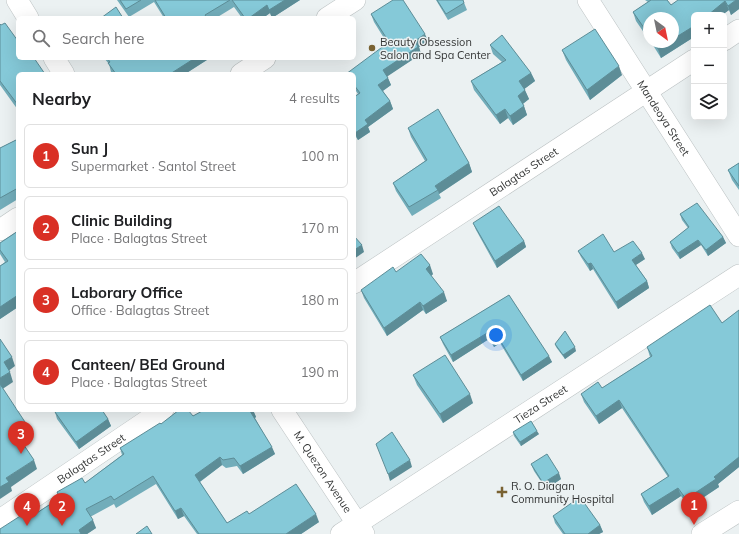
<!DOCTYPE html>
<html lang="en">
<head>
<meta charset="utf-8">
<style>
	:root { --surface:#fff; --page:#f2f2f2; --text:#202124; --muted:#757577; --line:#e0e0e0; --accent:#d93025 }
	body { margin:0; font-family:Mulish,sans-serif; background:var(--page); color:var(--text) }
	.controls { position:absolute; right:12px; top:12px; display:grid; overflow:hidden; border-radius:6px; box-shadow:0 4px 16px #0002 }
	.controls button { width:36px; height:36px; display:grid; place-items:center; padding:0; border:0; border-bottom:1px solid var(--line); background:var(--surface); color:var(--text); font:20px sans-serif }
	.compass { position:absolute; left:643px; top:12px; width:36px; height:36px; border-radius:50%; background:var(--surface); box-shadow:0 4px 16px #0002; rotate:147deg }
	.you { position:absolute; left:496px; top:335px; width:14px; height:14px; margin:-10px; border:3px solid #fff; border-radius:50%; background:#1a73e8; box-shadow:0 0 0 6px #1a73e833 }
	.badge { display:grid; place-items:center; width:26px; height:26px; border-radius:50%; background:var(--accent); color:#fff; font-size:13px; font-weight:700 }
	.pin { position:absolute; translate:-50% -33px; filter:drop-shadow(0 1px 2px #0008) }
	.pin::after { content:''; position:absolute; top:21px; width:14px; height:12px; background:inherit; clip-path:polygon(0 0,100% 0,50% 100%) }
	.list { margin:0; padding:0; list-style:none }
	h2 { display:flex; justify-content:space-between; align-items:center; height:52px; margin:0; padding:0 16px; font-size:17px }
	h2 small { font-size:13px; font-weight:400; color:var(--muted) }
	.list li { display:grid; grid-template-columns:26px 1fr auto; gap:12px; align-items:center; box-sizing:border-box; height:64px; margin:0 8px 8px; padding:0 8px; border:1px solid var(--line); border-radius:6px }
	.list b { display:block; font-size:15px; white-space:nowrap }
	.list p { margin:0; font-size:13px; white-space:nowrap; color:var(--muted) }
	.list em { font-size:13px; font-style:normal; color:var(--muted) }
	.icon { flex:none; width:22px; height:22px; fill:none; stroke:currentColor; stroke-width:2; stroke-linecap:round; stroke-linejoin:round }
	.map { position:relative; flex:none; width:739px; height:534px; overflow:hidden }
	.search { position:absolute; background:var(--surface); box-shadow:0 4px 16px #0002; left:16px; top:16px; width:340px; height:44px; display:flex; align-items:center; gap:10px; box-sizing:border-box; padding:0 14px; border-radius:6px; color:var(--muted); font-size:15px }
	.panel { position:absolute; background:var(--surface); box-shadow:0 4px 16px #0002; left:16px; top:72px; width:340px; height:340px; border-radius:6px }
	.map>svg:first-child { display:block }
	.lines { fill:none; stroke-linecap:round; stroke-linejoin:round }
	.minor-casing { stroke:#bdc3c4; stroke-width:22 }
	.minor { stroke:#fff; stroke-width:21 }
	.wall { fill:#72adba }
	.shaded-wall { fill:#5d8d97 }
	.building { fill:#85c9d8; stroke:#5d8d97 }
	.poi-dot { fill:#796232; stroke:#ebf1f2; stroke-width:1.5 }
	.labels { text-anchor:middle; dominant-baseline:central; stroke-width:3; stroke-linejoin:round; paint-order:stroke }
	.poi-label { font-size:11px; fill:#343636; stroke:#ebf1f2; text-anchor:start }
	.street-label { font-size:11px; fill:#343636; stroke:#ebf1f2 }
</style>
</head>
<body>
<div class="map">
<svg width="739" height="534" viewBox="0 0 739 534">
	<rect width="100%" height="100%" fill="#ebf1f2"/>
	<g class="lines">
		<defs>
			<g id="minor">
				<path d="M17 0 28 18"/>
				<path id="s1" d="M588 0 739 236"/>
				<path d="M327 18 355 0"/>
				<path d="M724 40 739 30"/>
				<path d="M54 58 64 74"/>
				<path d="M241 74 265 58"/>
				<path d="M0 230 18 218"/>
				<path id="s2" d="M354 283 694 60"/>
				<path id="s3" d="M282 410 364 534"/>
				<path id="s4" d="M0 520 163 410"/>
				<path id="s5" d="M341 534 739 275"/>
				<path d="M702 534 739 511"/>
			</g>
		</defs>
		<use href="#minor" class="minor-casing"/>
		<use href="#minor" class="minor"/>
	</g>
	<path class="wall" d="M117 0H300L272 18 270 13 263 18H242L234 7 216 18H164L154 2 129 17Z
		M436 0H463L467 10 448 20Z
		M645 0H667L671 5 739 0V9L731 15 729 10 722 15H694V37L661 58 651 42H673L649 18V40L636 21 633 12 648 2Z
		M371 14 428 41 419 47 421 54 387 76 391 85 383 91 390 101 393 109 368 127 370 132 358 140 354 134V97L358 94 354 88V74L387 43 374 22Z
		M0 24 18 74V110L0 85Z
		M490 45 531 73 535 81 524 89 529 99 523 104 527 115 513 125 508 118 500 124 474 90 471 81 502 62 493 54Z
		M562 50 622 75 590 100 566 60Z
		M104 58H210L185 74H113L111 72 109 64Z
		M408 128 469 163 472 172 439 194 441 198 412 216 396 191 393 183 425 161 411 137Z
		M18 139V199L0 210V148Z
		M739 163V190L732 180 728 170Z
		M680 214 723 237 726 243 708 256 701 245 680 259 672 248 670 242 688 228 682 220Z
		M473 223 524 241 526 247 497 268 476 230Z
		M18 231V307L0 319V266L5 262 0 254V243Z
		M578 251 614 252 645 259 636 265 647 281 649 288 618 309 593 269 590 271 581 257Z
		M396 272 433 274 431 276 447 301 426 314 423 310 387 336 364 298 361 290Z
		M509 295 552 362 523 381 500 343 494 347 489 339 453 362 443 344 440 337Z
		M739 310V467L718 484 719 487 689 507 681 496 652 515 644 502 641 494 668 477 622 408 599 424 584 402 581 394 602 388 650 357 647 347 722 323Z
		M555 344 576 351 565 359 556 347Z
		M413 375 473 403 443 423 417 385Z
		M204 410H253L256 417 255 418 275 454 243 474 237 466 226 468 222 465 200 482 227 523 249 514 319 522 301 534H197L184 516 178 519 156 484 116 508 114 504 90 517 96 528 87 534H0L32 516 59 498 57 492 85 483 122 455 120 448 161 424 193 416Z
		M55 412 108 419 111 426 79 449 57 419Z
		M513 432 539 434 521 446 514 436Z
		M531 464 561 479 546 489 534 471Z
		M553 516 600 525 603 532 599 534H563L555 523Z"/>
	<path class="shaded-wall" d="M285 0H300L272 18 269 10Z
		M736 0H739V9L731 15 728 6Z
		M725 1 729 10 722 15H708Z
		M267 5 270 13 263 18H249Z
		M694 26V37L661 58 658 49 668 42H673V39Z
		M425 34 428 41 419 47 421 54 385 78 383 70 415 41Z
		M195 58H210L185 74H170Z
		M619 66 622 75 590 100 587 90Z
		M531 73 535 81 523 90 519 81Z
		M388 78 391 85 381 92 378 85Z
		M525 90 529 99 521 105 518 96Z
		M390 101 393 109 368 127 370 132 358 140 355 133 365 120Z
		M524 106 527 115 513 125 510 116Z
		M505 109 508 118 500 124 496 115Z
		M469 163 472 172 439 194 438 190 435 186Z
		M723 237 726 243 708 256 706 250Z
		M698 240 701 245 680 259 678 253Z
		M524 241 526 247 497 268 495 261Z
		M362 245 364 252 354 259V250Z
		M642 253 645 259 634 266 632 260Z
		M591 263 593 269 590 271 588 264Z
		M430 265 433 274 429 278 426 269Z
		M647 281 649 288 618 309 616 302Z
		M444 292 447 301 426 314 423 306Z
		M18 295V307L0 319V307Z
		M420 302 423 310 387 336 384 328Z
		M487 333 489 339 453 362 451 355Z
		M498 337 500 343 494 347 492 341Z
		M575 347 576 351 565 359 563 355Z
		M549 356 552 362 523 381 521 375Z
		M12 357 15 366 7 372 4 362Z
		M10 372 13 382 1 390 0 387V378Z
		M470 394 473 403 443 423 440 414Z
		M619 400 622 408 599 424 596 416Z
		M252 410H253L256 417 253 419 250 411Z
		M108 419 111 426 79 449 76 442Z
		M25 422 28 431 16 439 13 429Z
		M537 431 539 434 521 446 520 442Z
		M272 447 275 454 243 474 240 466Z
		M220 457 222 465 198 483 195 475Z
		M739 457V467L718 484 719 487 689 507 686 499Z
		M34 460 37 469 11 487 12 491 0 499V487L6 478Z
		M410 460 412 467 390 481 388 474Z
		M559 473 561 479 546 489 543 483Z
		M678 488 681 496 652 515 649 506Z
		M181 508 184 516 178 519 175 511Z
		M316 514 319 522 301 534H286Z
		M93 520 96 528 87 534H80L79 530Z
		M600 525 603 532 599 534H588Z"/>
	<path class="building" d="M120 0H141L126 9Z
		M155 0H230L205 15 207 18H166Z
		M232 0H285L269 10 267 5 249 18H245Z
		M393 0H403L425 34 415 41 418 47 383 70 388 78 378 85 390 101 365 120 368 124 355 133 354 131V97L360 93 354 85V74H346L389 42 371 14Z
		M437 0H463L464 3 446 14Z
		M651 0H667L671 5 678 0H736L728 6 725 1 708 15H694V26L673 39V18H649V35L633 12Z
		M116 7 123 18H101Z
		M5 23 18 41V58H34L45 74H18V105L0 81V24L1 25Z
		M595 29 619 66 587 90 562 50Z
		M502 35 531 73 519 81 525 90 518 96 524 106 510 116 505 109 496 115 471 81 506 60 490 45Z
		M654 42H668L658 49Z
		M107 58H195L170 74H116L108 63 110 62Z
		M438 109 469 163 435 186 438 190 409 207 393 183 427 160 408 128Z
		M18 139V188L0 198V148Z
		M739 163V186L728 170Z
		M697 203 723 237 706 250 698 240 678 253 670 242 689 227 680 214Z
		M499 206 524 241 495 261 473 223Z
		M18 231V295L0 307V266L8 261 0 250V243Z
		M603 234 614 252 633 241 642 253 632 260 647 281 616 302 591 263 588 264 578 251Z
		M354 236 362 245 354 250Z
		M421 254 430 265 426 269 444 292 423 306 420 302 384 328 361 290 393 267 396 272Z
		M509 295 549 356 521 375 498 337 492 341 487 333 451 355 440 337Z
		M710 305 722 323 739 310V457L714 477 716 479 686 499 678 488 649 506 641 494 669 476 619 400 596 416 581 394 598 382 602 388 652 356 647 347Z
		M565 331 575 347 563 355 555 344Z
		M0 339 12 357 4 362 10 372 0 378Z
		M445 355 470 394 440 414 413 375Z
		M0 384 25 422 13 429 34 460 6 478 9 482 0 487Z
		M58 410H102L108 419 76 442 55 412Z
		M179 410H188L193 416 204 410H252L250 411 272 447 240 466 234 458 223 460 220 457 195 475 227 523 247 511 249 514 296 484 316 514 286 534H199L181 508 175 511 153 476 114 500 111 496 86 509 93 520 79 530 81 534H0V529L28 511 32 516 60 498 57 492 82 478 85 483 124 454 120 448 160 423 161 424Z
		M531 421 537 431 520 442 513 432Z
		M392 432 410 460 388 474 376 444Z
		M547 454 559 473 543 483 531 464Z
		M580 497 600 525 588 534H565L553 516Z
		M147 526 152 534H136Z"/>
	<g class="poi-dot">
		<circle cx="372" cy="48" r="4"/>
		<path d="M500 486h4v4h4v4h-4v4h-4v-4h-4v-4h4z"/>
	</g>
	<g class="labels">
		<g class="poi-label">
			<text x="380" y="42">Beauty Obsession<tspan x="380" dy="13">Salon and Spa Center</tspan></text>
			<text x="511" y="486">R. O. Diagan<tspan x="511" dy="13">Community Hospital</tspan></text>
		</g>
		<g class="street-label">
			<text stroke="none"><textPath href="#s1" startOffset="140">Mandeoya Street</textPath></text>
			<text stroke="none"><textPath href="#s2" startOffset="203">Balagtas Street</textPath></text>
			<text stroke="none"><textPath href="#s5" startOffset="238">Tieza Street</textPath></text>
			<text stroke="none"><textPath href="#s4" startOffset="110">Balagtas Street</textPath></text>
			<text stroke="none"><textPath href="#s3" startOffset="74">M. Quezon Avenue</textPath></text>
		</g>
	</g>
</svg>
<div class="controls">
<button>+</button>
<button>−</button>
<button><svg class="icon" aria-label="layers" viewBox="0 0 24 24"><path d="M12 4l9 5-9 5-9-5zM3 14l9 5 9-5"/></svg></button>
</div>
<svg class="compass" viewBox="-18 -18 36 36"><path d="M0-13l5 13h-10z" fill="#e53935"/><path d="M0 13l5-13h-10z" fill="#757577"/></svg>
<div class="you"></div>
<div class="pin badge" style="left:694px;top:525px">1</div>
<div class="pin badge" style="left:62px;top:526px">2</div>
<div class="pin badge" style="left:21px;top:454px">3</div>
<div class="pin badge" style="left:27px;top:526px">4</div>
<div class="search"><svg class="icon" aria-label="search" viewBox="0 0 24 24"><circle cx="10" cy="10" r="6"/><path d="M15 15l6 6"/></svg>Search here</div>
<section class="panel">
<h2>Nearby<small>4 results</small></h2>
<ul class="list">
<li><span class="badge">1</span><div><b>Sun J</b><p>Supermarket · Santol Street</p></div><em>100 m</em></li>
<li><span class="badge">2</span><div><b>Clinic Building</b><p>Place · Balagtas Street</p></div><em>170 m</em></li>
<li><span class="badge">3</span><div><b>Laborary Office</b><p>Office · Balagtas Street</p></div><em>180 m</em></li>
<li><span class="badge">4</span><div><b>Canteen/ BEd Ground</b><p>Place · Balagtas Street</p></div><em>190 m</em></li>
</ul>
</section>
</div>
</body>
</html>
